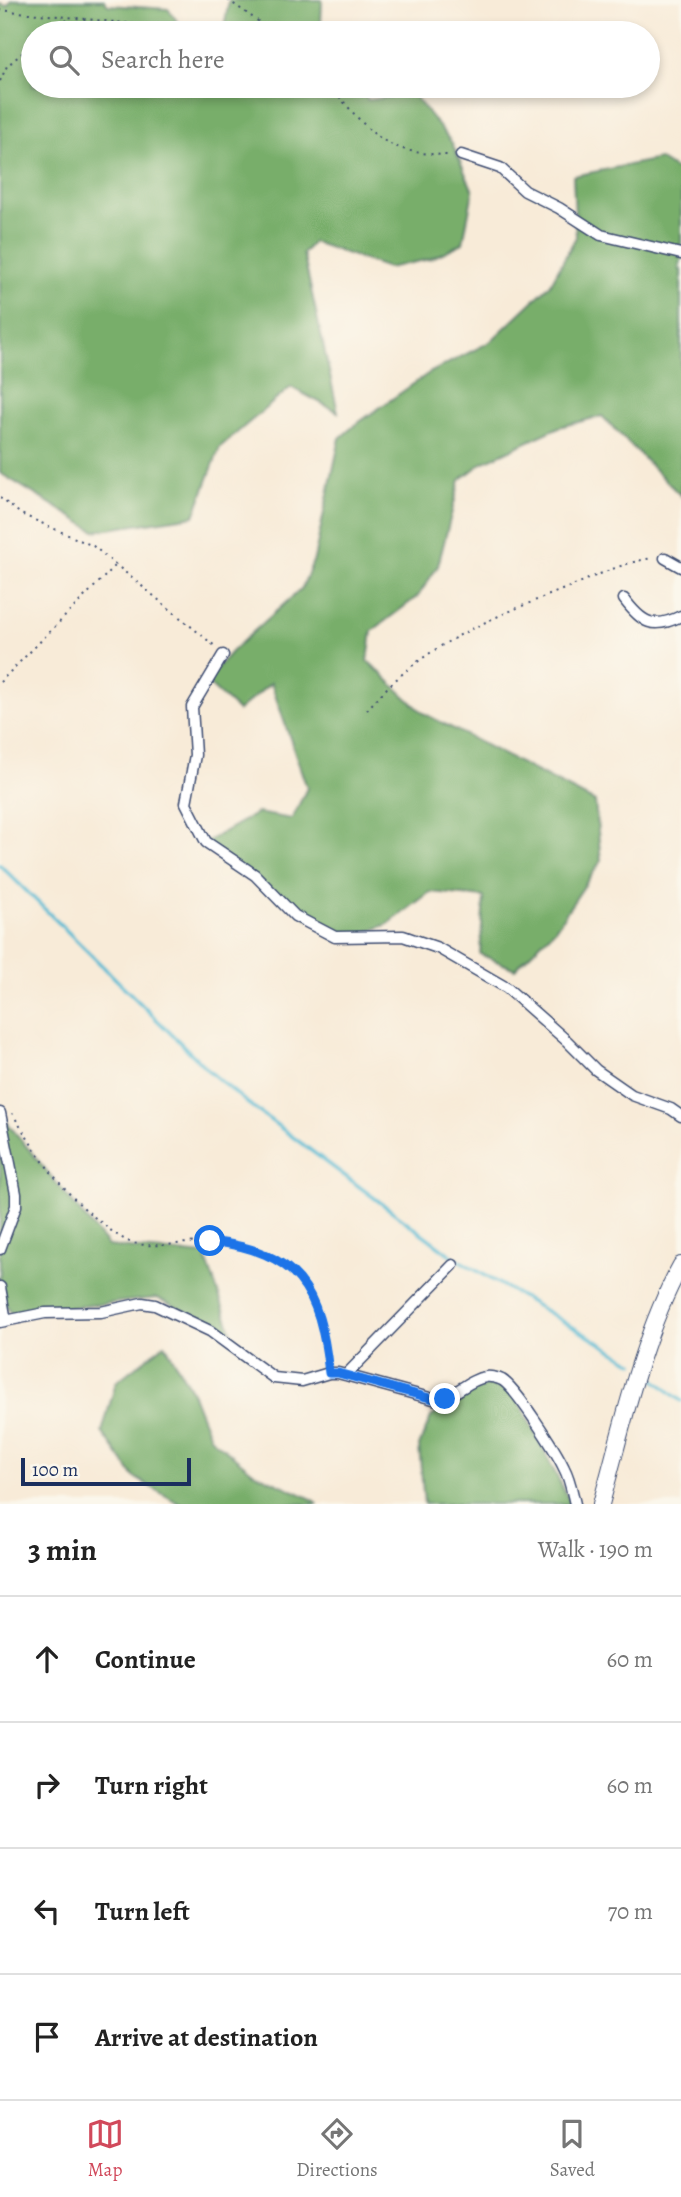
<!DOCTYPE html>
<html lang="en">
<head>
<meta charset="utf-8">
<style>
	:root { --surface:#fff; --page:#f2f2f2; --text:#222; --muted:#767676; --line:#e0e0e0; --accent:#d1495b }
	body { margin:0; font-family:Alegreya,serif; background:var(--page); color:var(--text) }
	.scale { position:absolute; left:21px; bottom:18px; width:170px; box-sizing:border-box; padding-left:7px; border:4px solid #1b2f5e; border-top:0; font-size:19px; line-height:24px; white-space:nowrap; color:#1b2f5e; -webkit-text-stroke:5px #fbf7ec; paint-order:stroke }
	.stop { position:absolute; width:21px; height:21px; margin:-16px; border:5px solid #1a73e8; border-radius:50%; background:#fff }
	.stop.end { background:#1a73e8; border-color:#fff; box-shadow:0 2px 7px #0008 }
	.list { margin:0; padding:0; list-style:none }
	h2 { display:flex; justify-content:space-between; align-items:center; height:91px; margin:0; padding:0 28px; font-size:30px }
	h2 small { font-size:23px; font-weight:400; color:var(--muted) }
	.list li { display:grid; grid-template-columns:46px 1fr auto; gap:21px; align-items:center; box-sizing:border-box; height:126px; padding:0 28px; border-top:2px solid var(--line) }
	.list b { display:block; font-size:26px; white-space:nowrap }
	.list em { font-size:23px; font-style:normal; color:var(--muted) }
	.icon { flex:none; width:38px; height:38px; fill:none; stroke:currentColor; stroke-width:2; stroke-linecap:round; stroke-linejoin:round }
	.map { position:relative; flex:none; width:681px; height:1504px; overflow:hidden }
	.search { position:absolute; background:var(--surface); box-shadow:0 4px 10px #0003; left:21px; right:21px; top:21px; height:77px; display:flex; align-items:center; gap:18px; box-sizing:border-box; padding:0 24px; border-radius:38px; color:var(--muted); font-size:26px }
	.sheet { height:595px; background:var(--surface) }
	nav { display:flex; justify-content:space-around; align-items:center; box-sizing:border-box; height:98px; border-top:2px solid var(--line); background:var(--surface); font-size:19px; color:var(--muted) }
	nav a { display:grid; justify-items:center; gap:4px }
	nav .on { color:var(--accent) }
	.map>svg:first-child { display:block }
	.forest { fill:#78ae6b; stroke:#4a6e64; stroke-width:2 }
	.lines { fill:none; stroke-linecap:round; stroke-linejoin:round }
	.stream { stroke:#55bad3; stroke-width:3.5 }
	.street-casing { stroke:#3c4b70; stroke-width:13 }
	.secondary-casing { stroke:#3c4b70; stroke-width:18 }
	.path { stroke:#3c4b70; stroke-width:2; stroke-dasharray:2 5; stroke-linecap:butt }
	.street { stroke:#fff; stroke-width:10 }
	.secondary { stroke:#fff; stroke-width:16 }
	.route { stroke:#1a73e8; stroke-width:9 }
</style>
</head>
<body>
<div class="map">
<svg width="681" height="1504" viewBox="0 0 681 1504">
	<rect width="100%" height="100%" fill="#fbf7ec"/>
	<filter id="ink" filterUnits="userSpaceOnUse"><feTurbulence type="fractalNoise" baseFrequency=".0143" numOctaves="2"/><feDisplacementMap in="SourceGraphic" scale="14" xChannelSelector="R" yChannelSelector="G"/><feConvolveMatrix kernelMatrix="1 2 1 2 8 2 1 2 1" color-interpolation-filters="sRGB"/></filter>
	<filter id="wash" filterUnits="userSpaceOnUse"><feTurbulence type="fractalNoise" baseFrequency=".00686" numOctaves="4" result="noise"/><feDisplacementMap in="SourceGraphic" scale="28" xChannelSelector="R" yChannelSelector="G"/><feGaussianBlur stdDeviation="1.57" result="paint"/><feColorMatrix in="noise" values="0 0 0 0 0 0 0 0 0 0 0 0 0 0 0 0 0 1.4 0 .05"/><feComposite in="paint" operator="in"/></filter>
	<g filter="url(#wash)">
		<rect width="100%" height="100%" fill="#f8ebd8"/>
		<path class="forest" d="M12 0H104L108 5 168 9 186 33H33V86H359L368 100 413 94 452 143 473 191 463 243 430 259 388 268 313 242 303 253 338 412 291 387 220 447 194 516 95 531 0 473V4L7 6Z
			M229 0H322L321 24 327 33H223Z
			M659 159 681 173V260L679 269 681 270V496L602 416 559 427 482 463 460 480 438 566 418 596 372 631 368 661 423 713 595 802 601 861 555 929 515 969 480 954 484 897 430 892 388 924 355 937 306 917 206 842 257 813 292 819 307 788 271 683 238 711 205 681 232 651 302 588 314 559 340 438 355 425 429 373 490 342 550 285 576 237 573 176Z
			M0 1114 108 1246 205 1255 232 1333 157 1298 12 1314 0 1295Z
			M165 1344 191 1390 210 1437 253 1472 312 1499 317 1504H180L134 1477 102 1432 116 1382Z
			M487 1384 514 1392 571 1504H424L419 1446 431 1417Z"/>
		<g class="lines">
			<path class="stream" d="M0 865 210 1072 246 1102 452 1256 634 1363
				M643 1370 681 1401"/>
		</g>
	</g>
	<g filter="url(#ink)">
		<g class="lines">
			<defs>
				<path id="street" d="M461 155 500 168 525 191 559 208 601 235 681 254
					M665 558 681 567
					M624 599C642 623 653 630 681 616
					M223 655 192 707 195 755 186 803 206 842 255 875 295 916 335 937 403 936 438 948 507 988 567 1041 596 1070 632 1095 671 1109 681 1116
					M0 1113 16 1194V1206L0 1249
					M0 1287 6 1321
					M0 1322 45 1313 101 1312 142 1303 155 1305 210 1331 274 1378 302 1381 329 1373H338L437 1400C455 1397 468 1379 486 1377 490 1376 498 1378 502 1380 516 1388 556 1451 564 1468 570 1479 572 1492 575 1504
					M346 1375 453 1265"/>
				<path id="secondary" d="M601 1504C623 1425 641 1338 681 1265"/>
			</defs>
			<use href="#street" class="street-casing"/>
			<use href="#secondary" class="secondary-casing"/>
			<path class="path" d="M228 0 275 33
				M0 10 220 33
				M48 33 70 18
				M0 81 7 66 33 44
				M330 86C371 133 382 154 449 155
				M0 498 21 514 93 546 216 647
				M0 682 116 565
				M367 710C420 645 491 618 567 588 594 577 623 562 653 558
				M12 1113C39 1157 58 1188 99 1221 109 1229 118 1237 130 1242 150 1249 179 1243 200 1242 236 1240 289 1255 308 1289 320 1309 323 1338 328 1361"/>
			<use href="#street" class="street"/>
			<use href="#secondary" class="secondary"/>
		</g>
	</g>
	<g class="lines" filter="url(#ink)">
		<path class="route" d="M210 1241C299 1252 320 1288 329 1373H338L437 1400 445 1399"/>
	</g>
</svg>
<div class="scale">100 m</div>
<div class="stop" style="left:210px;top:1241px"></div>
<div class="stop end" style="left:445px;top:1399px"></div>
<div class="search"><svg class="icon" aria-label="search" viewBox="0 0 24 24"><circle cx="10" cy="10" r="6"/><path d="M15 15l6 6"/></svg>Search here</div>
</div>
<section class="sheet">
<h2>3 min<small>Walk · 190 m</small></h2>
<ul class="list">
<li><svg class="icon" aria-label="ahead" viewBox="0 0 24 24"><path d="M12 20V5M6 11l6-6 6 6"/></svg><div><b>Continue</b></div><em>60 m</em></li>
<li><svg class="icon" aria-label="right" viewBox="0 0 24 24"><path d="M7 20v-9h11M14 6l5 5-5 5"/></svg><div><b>Turn right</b></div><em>60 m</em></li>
<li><svg class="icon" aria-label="left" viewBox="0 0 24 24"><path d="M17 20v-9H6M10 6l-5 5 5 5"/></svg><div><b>Turn left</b></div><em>70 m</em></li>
<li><svg class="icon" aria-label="arrive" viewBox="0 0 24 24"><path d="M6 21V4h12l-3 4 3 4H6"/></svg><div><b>Arrive at destination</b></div></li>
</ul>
</section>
<nav>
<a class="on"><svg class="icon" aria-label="map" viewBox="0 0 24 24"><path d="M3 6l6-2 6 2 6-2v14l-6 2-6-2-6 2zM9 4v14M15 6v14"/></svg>Map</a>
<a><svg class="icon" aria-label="directions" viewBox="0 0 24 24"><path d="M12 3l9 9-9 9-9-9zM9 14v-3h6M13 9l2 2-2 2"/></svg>Directions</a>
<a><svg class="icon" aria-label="saved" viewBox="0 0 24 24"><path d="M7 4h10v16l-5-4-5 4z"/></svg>Saved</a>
</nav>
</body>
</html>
